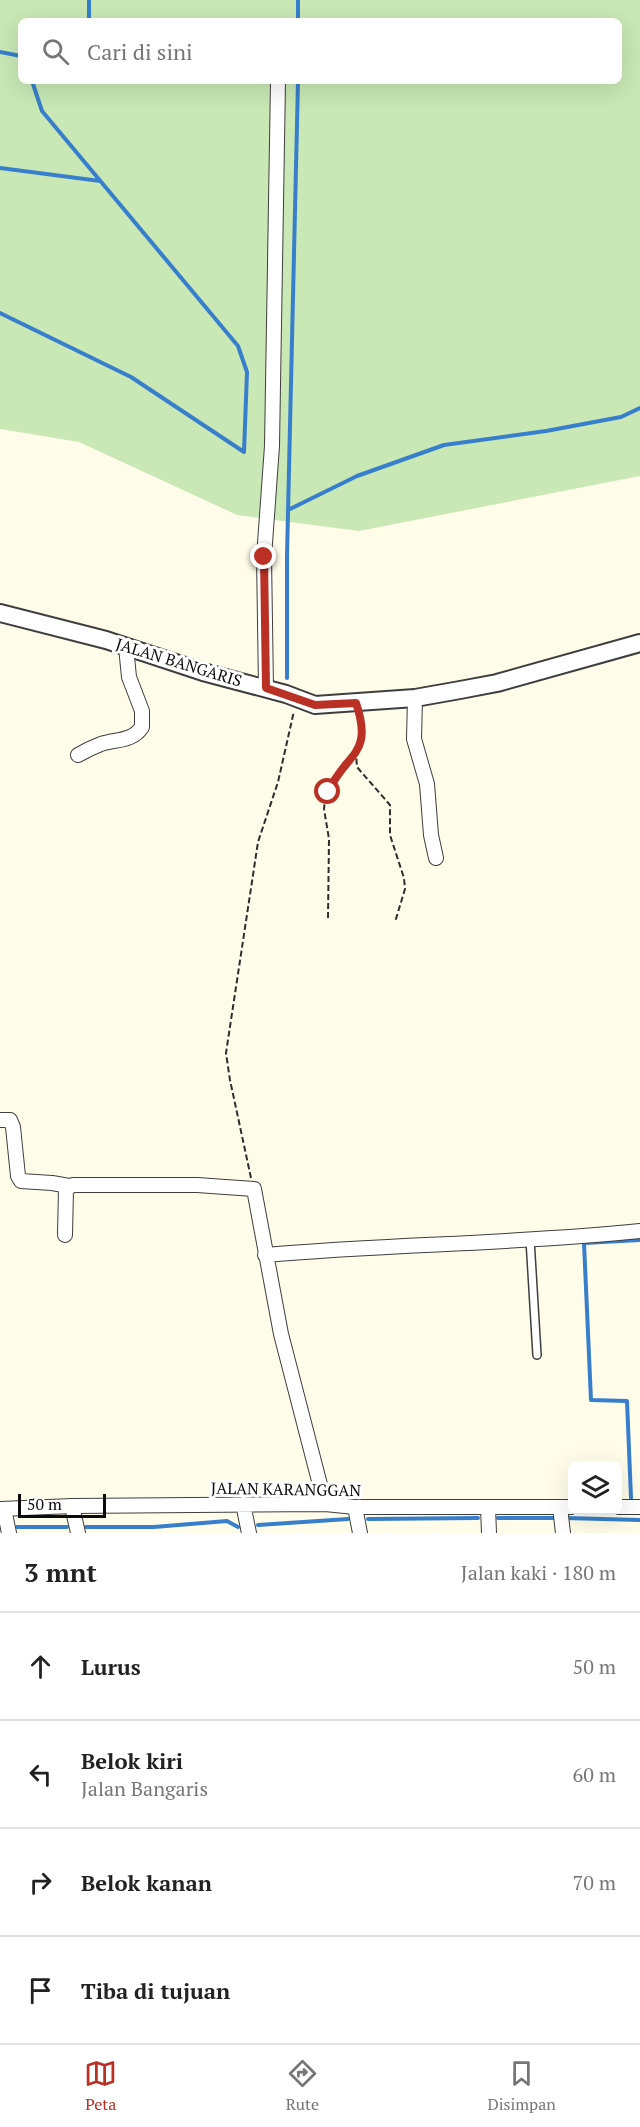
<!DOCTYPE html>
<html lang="id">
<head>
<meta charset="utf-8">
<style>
	:root { --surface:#fff; --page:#f2f2f2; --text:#222; --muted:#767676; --line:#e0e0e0; --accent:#ba3025 }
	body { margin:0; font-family:"PT Serif",serif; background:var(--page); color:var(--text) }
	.controls { position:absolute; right:18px; bottom:18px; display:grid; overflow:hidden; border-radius:9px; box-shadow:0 6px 24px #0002 }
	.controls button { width:54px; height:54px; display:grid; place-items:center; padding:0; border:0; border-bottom:2px solid var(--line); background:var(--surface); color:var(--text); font:30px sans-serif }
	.scale { position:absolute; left:18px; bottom:15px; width:88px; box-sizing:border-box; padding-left:6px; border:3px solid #0b0b0b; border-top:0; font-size:16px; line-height:21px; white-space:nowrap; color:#0b0b0b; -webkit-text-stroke:4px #fff; paint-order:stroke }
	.stop { position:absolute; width:18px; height:18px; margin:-14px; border:4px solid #ba3025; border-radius:50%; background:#fff }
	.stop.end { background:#ba3025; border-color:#fff; box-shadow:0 2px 6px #0008 }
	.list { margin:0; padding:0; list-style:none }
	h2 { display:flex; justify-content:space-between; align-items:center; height:78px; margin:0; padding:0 24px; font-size:26px }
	h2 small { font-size:20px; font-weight:400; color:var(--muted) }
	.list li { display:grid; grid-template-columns:39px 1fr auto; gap:18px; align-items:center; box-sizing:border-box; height:108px; padding:0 24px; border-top:2px solid var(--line) }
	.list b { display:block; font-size:22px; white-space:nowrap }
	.list p { margin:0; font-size:20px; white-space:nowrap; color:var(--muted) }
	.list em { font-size:20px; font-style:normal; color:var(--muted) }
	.icon { flex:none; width:33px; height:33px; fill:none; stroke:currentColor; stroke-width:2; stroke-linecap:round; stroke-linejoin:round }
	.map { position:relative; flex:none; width:640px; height:1533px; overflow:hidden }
	.search { position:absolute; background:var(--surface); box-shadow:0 6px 24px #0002; left:18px; right:18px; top:18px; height:66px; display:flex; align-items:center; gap:15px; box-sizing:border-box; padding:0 21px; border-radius:9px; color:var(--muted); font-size:22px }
	.sheet { height:510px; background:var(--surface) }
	nav { display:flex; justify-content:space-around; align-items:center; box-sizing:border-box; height:84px; border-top:2px solid var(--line); background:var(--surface); font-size:16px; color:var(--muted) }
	nav a { display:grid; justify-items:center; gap:3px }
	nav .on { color:var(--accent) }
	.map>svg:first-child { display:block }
	.green { fill:#c9e8b5; fill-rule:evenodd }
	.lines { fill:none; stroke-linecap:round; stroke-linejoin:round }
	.stream { stroke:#377fcc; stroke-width:4 }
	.service-casing { stroke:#3e3e3e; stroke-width:10 }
	.minor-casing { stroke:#3e3e3e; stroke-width:16 }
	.tertiary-casing { stroke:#3e3e3e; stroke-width:20 }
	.path { stroke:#2d2d2d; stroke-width:2; stroke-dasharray:6 3; stroke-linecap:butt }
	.service { stroke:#fff; stroke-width:7 }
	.minor { stroke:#fff; stroke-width:14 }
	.tertiary { stroke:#fff; stroke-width:16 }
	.route { stroke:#ba3025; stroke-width:8 }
	.labels { text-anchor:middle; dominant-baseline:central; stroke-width:6; stroke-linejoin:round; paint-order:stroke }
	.street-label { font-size:16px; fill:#0b0b0b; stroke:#fff }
</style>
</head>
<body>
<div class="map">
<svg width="640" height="1533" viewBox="0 0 640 1533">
	<rect width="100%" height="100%" fill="#fffdea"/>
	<path class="green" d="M0 0H640V476L359 531 237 515 79 442 0 429ZM21 21H619V81H21Z"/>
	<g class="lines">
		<path class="stream" d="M298 0V21
			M89 21V0
			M0 52 21 56
			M0 168 100 181
			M0 313 131 377 244 452 247 372 238 346 42 111 32 81
			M288 510 357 476 444 445 546 431 621 417 640 408
			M287 678V556L298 81
			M631 1498 627 1401 591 1400 584 1243 640 1240
			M498 1518H558
			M566 1518 640 1520
			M368 1519 478 1518
			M258 1525 348 1519
			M17 1527H67
			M86 1527H154L227 1521 238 1527"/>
		<defs>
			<path id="service" d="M530 1239 537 1355"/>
			<path id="minor" d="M266 688 264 557 272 446 278 81
				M415 698 414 739 427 784 431 835 436 858
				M78 755C85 751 93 747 101 744 116 739 132 742 142 727V711L129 677 126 647
				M0 1120H10L13 1127 18 1176 21 1181 52 1183 69 1186
				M65 1235 66 1189 73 1185H197L254 1189 281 1334 325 1504
				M265 1255C390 1244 515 1244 640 1231
				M243 1504 249 1533
				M72 1506 78 1533
				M355 1507 360 1533
				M488 1507 489 1533
				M560 1507 563 1533
				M618 1507H640
				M0 1509 72 1506 325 1504 355 1507H572
				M4 1509 9 1533"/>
			<path id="tertiary" d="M0 613 106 640 203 672 286 694 315 705 415 698 460 690 497 683 640 643"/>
		</defs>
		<use href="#service" class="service-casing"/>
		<use href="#minor" class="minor-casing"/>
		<use href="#tertiary" class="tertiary-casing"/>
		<path class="path" d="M360 715 363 730 356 754 357 767 390 805V835L404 878 405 889 395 922
			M328 918 329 839 324 809 325 799 335 777 356 755
			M251 1178 230 1080 226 1053 258 842 278 782 294 711"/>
		<use href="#service" class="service"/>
		<use href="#minor" class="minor"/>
		<use href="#tertiary" class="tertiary"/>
	</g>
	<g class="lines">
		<path class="route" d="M264 557 266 688 315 705 356 703C374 756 346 752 328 792"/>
	</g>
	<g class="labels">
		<g class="street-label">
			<text transform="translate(179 662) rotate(17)">JALAN BANGARIS</text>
			<text transform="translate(286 1489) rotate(1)">JALAN KARANGGAN</text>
		</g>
	</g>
</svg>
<div class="controls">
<button><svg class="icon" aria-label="layers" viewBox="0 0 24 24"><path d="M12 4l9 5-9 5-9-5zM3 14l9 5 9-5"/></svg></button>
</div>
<div class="scale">50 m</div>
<div class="stop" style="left:328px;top:792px"></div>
<div class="stop end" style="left:264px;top:557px"></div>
<div class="search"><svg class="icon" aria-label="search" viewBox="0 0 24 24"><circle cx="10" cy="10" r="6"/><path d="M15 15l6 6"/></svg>Cari di sini</div>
</div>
<section class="sheet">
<h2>3 mnt<small>Jalan kaki · 180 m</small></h2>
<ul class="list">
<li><svg class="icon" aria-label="ahead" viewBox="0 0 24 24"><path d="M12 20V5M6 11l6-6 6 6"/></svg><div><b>Lurus</b></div><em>50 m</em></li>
<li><svg class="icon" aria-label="left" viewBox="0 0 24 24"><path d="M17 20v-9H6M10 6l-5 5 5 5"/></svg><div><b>Belok kiri</b><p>Jalan Bangaris</p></div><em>60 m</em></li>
<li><svg class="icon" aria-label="right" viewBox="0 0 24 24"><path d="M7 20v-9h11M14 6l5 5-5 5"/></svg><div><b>Belok kanan</b></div><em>70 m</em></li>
<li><svg class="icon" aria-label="arrive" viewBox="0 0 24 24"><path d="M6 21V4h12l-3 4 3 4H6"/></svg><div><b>Tiba di tujuan</b></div></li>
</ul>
</section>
<nav>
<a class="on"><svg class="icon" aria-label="map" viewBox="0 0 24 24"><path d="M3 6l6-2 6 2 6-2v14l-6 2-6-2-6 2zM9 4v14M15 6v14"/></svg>Peta</a>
<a><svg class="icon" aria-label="directions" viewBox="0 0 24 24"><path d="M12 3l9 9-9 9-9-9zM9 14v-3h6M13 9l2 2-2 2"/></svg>Rute</a>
<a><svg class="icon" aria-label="saved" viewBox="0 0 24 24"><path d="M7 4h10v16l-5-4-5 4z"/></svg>Disimpan</a>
</nav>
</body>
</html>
